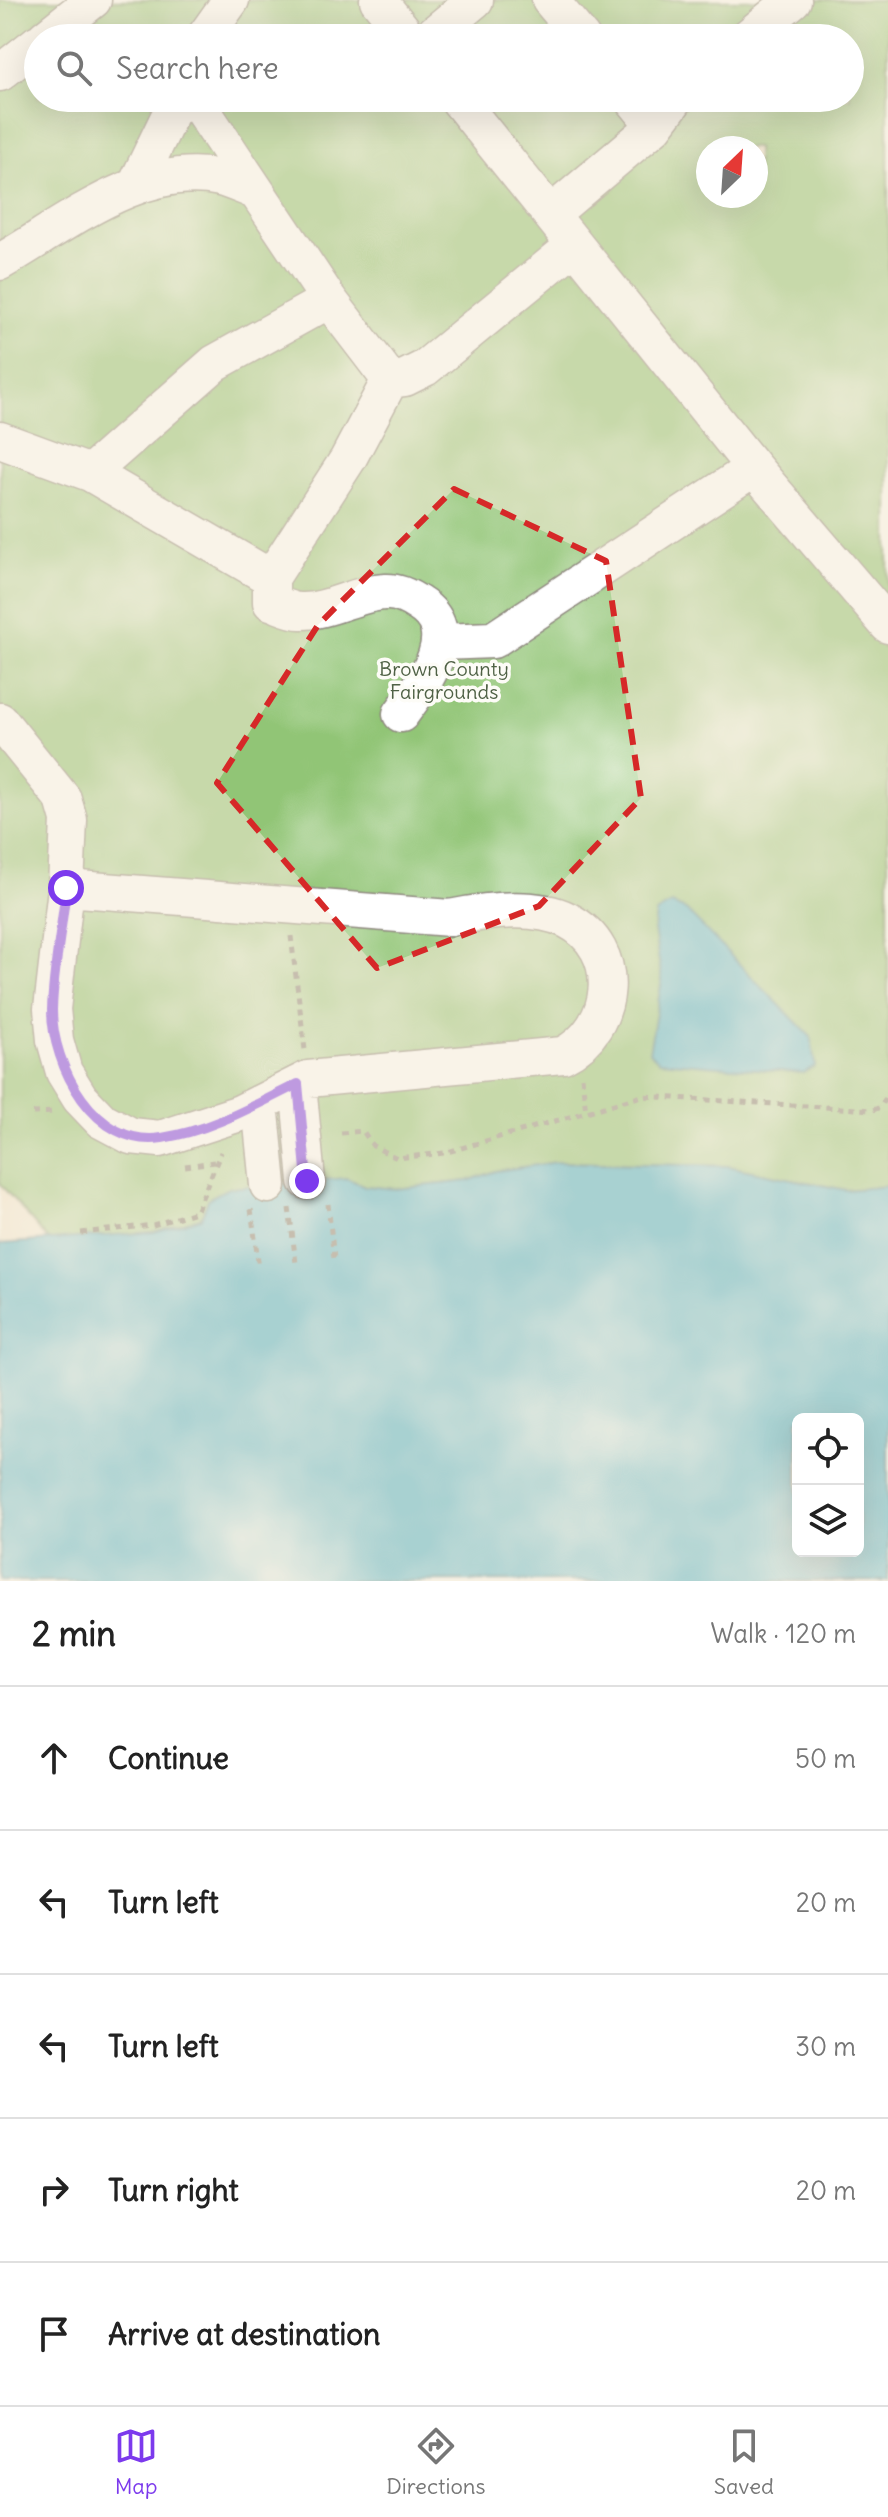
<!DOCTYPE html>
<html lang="en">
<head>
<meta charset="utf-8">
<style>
	:root { --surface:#fff; --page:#f2f2f2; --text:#222; --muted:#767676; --line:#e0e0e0; --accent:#7c3aed }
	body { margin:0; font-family:Delius,sans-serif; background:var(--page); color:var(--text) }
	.controls { position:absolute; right:24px; bottom:24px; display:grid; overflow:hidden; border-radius:12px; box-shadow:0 8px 32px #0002 }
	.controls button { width:72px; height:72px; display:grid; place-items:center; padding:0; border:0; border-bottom:2px solid var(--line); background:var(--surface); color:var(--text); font:40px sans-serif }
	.compass { position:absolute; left:696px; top:136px; width:72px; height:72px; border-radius:50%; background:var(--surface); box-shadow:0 8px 32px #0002; rotate:25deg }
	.stop { position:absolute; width:24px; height:24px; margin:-18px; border:6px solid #7c3aed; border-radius:50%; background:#fff }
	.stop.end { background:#7c3aed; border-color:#fff; box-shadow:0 2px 8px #0008 }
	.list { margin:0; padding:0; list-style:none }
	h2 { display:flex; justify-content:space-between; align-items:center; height:104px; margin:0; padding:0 32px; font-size:34px }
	h2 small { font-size:26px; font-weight:400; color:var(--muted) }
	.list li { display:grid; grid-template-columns:52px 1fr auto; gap:24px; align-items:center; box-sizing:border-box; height:144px; padding:0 32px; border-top:2px solid var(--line) }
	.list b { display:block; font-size:30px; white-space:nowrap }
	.list em { font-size:26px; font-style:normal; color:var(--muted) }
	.icon { flex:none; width:44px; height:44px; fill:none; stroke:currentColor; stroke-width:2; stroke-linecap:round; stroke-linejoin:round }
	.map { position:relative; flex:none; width:888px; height:1581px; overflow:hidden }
	.search { position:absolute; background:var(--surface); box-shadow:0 8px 32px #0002; left:24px; right:24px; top:24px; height:88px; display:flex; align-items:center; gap:20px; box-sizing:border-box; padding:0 28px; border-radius:44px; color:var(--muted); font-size:30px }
	.sheet { height:824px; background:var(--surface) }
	nav { display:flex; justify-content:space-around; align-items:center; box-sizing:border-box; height:112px; border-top:2px solid var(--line); background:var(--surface); font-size:22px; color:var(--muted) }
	nav a { display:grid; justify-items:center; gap:4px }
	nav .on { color:var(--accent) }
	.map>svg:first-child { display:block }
	.green { fill:#91c576; stroke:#5e7850; stroke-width:2; fill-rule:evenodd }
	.water { fill:#4db3cc; stroke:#3c6f7c; stroke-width:2; fill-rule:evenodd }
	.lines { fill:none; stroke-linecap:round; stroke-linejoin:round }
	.minor-casing { stroke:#908a80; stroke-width:39 }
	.path { stroke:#908a80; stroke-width:5; stroke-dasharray:6 6; stroke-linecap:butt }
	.minor { stroke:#fff; stroke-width:36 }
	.route { stroke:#7c3aed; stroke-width:10 }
	.marked { fill:none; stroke:#d62828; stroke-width:6; stroke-dasharray:16 10; stroke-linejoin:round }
	.labels { text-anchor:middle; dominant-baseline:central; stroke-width:7; stroke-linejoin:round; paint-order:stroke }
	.park-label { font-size:20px; fill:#4f6145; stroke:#fdfcf7 }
</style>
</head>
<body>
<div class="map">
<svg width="888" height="1581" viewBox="0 0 888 1581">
	<rect width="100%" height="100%" fill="#fdfcf7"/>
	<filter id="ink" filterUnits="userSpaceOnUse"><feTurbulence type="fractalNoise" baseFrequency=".0125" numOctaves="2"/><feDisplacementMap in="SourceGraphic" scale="16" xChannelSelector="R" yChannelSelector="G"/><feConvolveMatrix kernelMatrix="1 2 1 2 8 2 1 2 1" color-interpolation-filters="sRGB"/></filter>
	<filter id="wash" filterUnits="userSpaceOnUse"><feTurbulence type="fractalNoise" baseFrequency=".006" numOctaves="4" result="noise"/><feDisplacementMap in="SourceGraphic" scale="32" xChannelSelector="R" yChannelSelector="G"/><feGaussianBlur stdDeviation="1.8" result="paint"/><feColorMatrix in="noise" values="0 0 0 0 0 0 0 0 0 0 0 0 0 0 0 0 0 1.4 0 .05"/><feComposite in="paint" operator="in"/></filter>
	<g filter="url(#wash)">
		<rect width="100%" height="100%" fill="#f4ead5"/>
		<path class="green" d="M0 0H888V1186L846 1190 727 1166 557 1162 496 1171 468 1181 396 1189 365 1186 346 1178 209 1198 201 1218 154 1232 49 1241 0 1184ZM38 38H850V98H38ZM708 148H756V196H708Z"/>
		<path class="water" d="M671 904 686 910 811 1037 815 1066 803 1073 659 1061 649 1052 662 980 654 930 656 913Z
			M557 1162 727 1166 846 1190 888 1186V1581H0V1244L154 1232 201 1218 209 1198 229 1188 346 1178 365 1186 396 1189 468 1181 496 1171ZM798 1419H858V1551H798Z"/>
	</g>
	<g filter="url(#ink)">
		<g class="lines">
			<defs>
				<path id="minor" d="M378 0 409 38
					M550 0 582 38
					M45 38 93 0
					M204 38 231 0
					M429 38 475 0
					M747 38 793 0
					M0 73 38 43
					M194 98 329 300 390 380 348 459 271 578
					M457 98 754 468 888 625
					M632 98 655 126
					M137 183 178 98
					M551 214 655 126 676 98
					M0 262C65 225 142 161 220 178 232 181 244 187 255 191
					M390 380 405 378 425 368 575 245
					M0 440 90 473 271 578V602C280 605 291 611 300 611 329 612 356 593 385 592 397 591 409 597 419 604 464 632 423 684 401 714
					M90 473 215 363 329 300
					M441 642 493 640 754 468
					M0 721 63 799 69 820 66 888 52 1009 55 1040 64 1072 80 1098 101 1120 131 1136 160 1139 240 1113 308 1079 563 1055C616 1029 625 949 567 920 535 904 484 911 450 918L66 888
					M298 1084 307 1181
					M260 1103 268 1185"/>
			</defs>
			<use href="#minor" class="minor-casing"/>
			<path class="path" d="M291 936 305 1050
				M582 1077 586 1112
				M33 1113 54 1112
				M341 1133 363 1131 373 1146 397 1158 444 1153 642 1096 873 1110 881 1107 888 1093
				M185 1166 214 1162
				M328 1204 334 1259
				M289 1208 296 1263
				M251 1209 259 1268
				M81 1233 153 1225 196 1212 221 1152"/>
			<use href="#minor" class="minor"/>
		</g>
	</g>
	<g class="lines" filter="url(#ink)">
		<path class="route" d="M66 888C62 928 53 970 52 1010 52 1065 95 1149 162 1138 210 1131 255 1105 298 1084L307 1181"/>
	</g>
	<path d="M0 0H888V1581H0ZM454 489 606 561 641 798 539 906 377 968 217 783 318 625Z" fill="#f4ead5" fill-opacity=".55" fill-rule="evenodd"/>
	<path class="marked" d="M454 489 606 561 641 798 539 906 377 968 217 783 318 625Z"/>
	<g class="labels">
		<g class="park-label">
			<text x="444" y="668">Brown County<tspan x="444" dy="23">Fairgrounds</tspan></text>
		</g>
	</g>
</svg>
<div class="controls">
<button><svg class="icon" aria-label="locate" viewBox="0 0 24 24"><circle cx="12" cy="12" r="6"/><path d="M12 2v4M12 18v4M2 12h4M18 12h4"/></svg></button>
<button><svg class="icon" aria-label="layers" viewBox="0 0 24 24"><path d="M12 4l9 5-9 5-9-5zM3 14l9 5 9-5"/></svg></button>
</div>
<svg class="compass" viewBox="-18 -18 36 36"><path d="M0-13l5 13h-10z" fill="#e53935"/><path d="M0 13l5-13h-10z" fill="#767676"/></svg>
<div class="stop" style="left:66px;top:888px"></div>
<div class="stop end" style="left:307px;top:1181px"></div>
<div class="search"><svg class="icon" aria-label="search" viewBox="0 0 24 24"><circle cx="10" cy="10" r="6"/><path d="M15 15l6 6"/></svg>Search here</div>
</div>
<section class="sheet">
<h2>2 min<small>Walk · 120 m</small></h2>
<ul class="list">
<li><svg class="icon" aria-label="ahead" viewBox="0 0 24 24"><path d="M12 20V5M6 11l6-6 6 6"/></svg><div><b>Continue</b></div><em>50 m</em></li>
<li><svg class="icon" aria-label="left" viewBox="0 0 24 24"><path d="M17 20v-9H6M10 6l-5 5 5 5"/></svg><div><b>Turn left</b></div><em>20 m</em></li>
<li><svg class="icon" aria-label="left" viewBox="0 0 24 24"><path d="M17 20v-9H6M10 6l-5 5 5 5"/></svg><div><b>Turn left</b></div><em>30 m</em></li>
<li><svg class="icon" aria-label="right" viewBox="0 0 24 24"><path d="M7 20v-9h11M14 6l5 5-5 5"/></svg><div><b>Turn right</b></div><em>20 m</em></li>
<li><svg class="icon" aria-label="arrive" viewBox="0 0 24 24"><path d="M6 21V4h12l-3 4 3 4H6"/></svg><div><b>Arrive at destination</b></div></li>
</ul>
</section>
<nav>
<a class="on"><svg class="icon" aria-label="map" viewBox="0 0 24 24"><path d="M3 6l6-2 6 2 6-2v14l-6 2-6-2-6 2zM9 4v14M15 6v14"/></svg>Map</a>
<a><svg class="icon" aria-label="directions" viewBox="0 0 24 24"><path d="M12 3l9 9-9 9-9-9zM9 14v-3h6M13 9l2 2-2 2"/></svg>Directions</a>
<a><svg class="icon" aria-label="saved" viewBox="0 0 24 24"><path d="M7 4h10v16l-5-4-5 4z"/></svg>Saved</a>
</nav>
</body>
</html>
